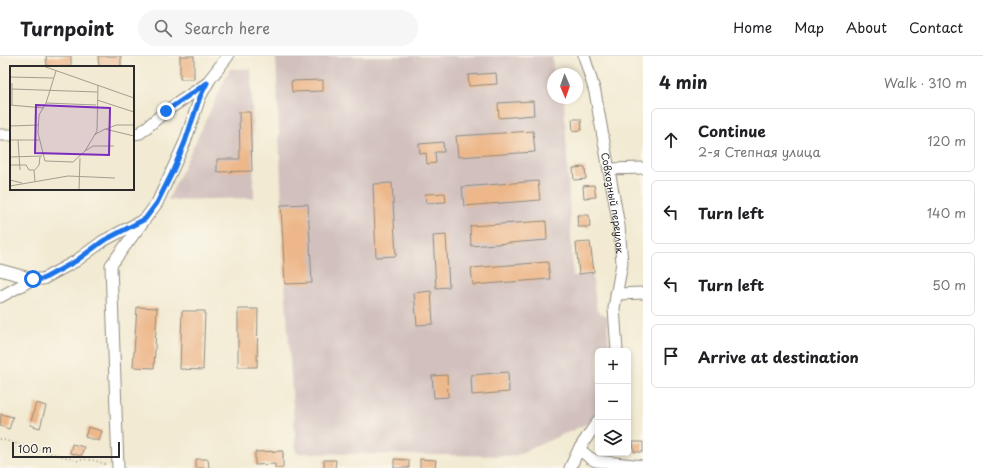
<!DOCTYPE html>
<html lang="en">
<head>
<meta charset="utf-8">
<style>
	:root { --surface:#fff; --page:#f6f6f6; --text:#202124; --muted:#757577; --line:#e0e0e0 }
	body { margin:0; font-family:"Playpen Sans",sans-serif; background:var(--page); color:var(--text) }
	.controls { position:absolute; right:12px; bottom:12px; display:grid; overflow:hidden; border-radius:6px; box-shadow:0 2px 6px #0003 }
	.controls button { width:36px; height:36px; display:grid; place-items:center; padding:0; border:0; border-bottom:1px solid var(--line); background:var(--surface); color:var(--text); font:20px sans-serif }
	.compass { position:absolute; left:547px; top:12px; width:36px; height:36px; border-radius:50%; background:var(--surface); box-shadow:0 2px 6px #0003; rotate:178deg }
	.scale { position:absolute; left:12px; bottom:10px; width:108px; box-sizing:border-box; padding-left:4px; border:2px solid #2b2b2b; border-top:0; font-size:11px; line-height:14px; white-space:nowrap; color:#2b2b2b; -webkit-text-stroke:3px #fbf7ec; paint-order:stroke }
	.stop { position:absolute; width:12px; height:12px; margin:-9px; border:3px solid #1a73e8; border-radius:50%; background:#fff }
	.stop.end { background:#1a73e8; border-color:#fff; box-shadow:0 1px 4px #0008 }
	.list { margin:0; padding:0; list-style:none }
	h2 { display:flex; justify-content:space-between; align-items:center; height:52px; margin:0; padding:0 16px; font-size:17px }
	h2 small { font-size:13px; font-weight:400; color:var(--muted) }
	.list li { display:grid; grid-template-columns:26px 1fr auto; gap:12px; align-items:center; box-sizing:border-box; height:64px; margin:0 8px 8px; padding:0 8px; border:1px solid var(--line); border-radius:6px }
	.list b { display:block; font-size:15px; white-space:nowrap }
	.list p { margin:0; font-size:13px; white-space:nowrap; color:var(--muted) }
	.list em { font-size:13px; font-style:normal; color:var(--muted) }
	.icon { flex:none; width:22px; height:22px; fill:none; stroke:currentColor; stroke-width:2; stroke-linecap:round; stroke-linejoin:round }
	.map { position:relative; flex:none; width:643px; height:412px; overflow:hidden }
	header { display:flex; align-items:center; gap:24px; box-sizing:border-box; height:56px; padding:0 20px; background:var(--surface); border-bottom:1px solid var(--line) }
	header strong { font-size:19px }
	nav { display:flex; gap:22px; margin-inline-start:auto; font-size:14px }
	.search { width:280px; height:36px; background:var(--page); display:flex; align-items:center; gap:10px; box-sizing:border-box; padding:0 14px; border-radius:22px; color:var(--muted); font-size:15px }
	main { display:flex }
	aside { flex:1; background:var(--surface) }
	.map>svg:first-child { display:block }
	.industrial { fill:#d1c0bd }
	.building { fill:#edb78a }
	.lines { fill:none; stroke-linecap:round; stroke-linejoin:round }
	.minor-casing { stroke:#8e8a7e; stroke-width:13 }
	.path { stroke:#8e8a7e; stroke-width:1.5; stroke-dasharray:1 3; stroke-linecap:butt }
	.minor { stroke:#fff; stroke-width:11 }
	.route { stroke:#1a73e8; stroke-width:5 }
	.labels { text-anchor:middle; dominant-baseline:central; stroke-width:3; stroke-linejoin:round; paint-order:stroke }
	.street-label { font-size:10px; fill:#2b2b2b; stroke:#fbf7ec }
	.inset-road { fill:none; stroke:#a29e8f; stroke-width:1 }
	.view { fill:#7b2cbf; fill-opacity:0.15; stroke:#7b2cbf; stroke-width:2 }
	.inset-edge { fill:none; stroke:#2b2b2b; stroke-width:2 }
</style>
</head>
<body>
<header>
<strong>Turnpoint</strong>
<div class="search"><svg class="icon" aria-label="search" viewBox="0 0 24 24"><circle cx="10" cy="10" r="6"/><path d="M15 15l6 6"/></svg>Search here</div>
<nav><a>Home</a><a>Map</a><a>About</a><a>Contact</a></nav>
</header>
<main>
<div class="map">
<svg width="643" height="412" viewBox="0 0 643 412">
	<rect width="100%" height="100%" fill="#fbf7ec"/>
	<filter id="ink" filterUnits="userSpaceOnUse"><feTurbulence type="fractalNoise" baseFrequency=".025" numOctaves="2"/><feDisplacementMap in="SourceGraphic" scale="8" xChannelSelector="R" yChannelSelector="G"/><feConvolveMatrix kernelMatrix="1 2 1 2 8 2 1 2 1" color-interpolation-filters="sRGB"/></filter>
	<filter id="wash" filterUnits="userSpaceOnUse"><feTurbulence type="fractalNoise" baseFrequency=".012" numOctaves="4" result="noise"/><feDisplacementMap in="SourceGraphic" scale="16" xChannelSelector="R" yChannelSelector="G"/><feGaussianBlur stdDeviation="0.9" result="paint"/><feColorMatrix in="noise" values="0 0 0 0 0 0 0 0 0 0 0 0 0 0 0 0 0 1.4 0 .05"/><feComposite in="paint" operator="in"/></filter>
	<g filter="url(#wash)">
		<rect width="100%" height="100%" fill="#f2ead2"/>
		<path class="industrial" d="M276 0H552L554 18 553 42H564L573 220 592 218 597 255 607 260 609 295H598V354L591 366 514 400 296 397 285 228Z
			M230 13H251L254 142 168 144Z"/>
		<g id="blocks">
			<path class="building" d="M46 0H71V11H47Z
				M98 0H121V11H99Z
				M180 0H194V23H180Z
				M496 17 497 28 469 30 468 19Z
				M323 24V35L292 36 291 25Z
				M533 45 534 59 499 62 498 47Z
				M239 56H250L252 115 217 116V103H240Z
				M572 63H581L582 74 573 75Z
				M533 75 535 96 458 101 456 80Z
				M443 86 444 96H435L436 107 427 108 426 97 420 98 419 88Z
				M585 111 586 123 574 124 573 112Z
				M538 125 540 144 464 150 462 131Z
				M392 127 396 200 376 201 373 128Z
				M594 129 596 141 584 142 583 130Z
				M445 137 446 146 426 147 425 138Z
				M308 148 312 227 285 228 281 149Z
				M577 159H589L590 171H578Z
				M546 165 547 184 471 190 470 170Z
				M446 179 449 231 436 232 433 180Z
				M590 186 594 216 579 218 576 187Z
				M548 206 550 223 473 229 471 212Z
				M431 235 433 268 417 269 414 237Z
				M137 251 157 252 154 312 133 311Z
				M238 253H258L257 311H238Z
				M182 255H205L203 314 180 313Z
				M508 316 509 336 472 339 471 319Z
				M447 319 448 341 434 342 432 320Z
				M36 347 46 350 40 372 30 369Z
				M1 358 13 361 9 373 0 370Z
				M88 371 102 375 99 385 85 381Z
				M633 386H643V396H634Z
				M72 388 84 391 81 400 70 397Z
				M283 395V412H275V408L255 409V396Z
				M196 403H208L209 412H196Z
				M394 403 409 404V412H394Z
				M420 403 436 404 435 412H420Z
				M324 404H336L335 412H324Z"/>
		</g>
	</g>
	<g filter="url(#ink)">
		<use href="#blocks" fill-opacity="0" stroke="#8e8a7e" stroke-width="1"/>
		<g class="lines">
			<defs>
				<g id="minor">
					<path id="s1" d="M584 0 595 36 619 170 622 207 614 252 617 295"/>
					<path d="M133 78 140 77 166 55 206 28"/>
					<path d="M0 79H11"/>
					<path d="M609 113 643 112"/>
					<path d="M0 214 33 223H43L76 205 103 185 143 164"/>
					<path d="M616 238 643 237"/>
					<path d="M0 241 33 223"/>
					<path d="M579 393 590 402 596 405 643 410"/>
					<path d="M118 412 111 209 157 147 185 86 200 41 210 23 228 0"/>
					<path d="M570 412 579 393 598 365"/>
				</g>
			</defs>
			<use href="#minor" class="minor-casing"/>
			<path class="path" d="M0 383 79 405C89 401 99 406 108 409"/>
			<use href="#minor" class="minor"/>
		</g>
	</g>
	<g class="lines" filter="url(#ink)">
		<path class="route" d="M33 223H43L76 205 103 185 145 163 157 147 172 117 185 86 200 41 207 27 166 55"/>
	</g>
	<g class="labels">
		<g class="street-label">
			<text stroke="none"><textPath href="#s1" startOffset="150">Совхозный переулок</textPath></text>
		</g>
	</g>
	<g transform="translate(10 10)">
		<rect width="124" height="124" fill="#f2ead2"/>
		<path class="inset-road" d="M33 0 124 32M46 5 36 37 29 49 28 67 35 95 63 96 75 85 87 65 88 19M0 11 43 12M2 17V39M2 23 87 26M87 34 124 46M36 37 86 39M0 39 34 42M0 60 29 59M96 63 106 59H124M84 69 95 63 124 70M0 74H29M8 74 10 104M75 85 83 80H104M0 91 32 90M0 99H16L19 104H24M0 114 12 117M25 115 24 105 29 99 30 91M0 120 58 110 105 112M69 124 70 92"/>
		<path class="view" d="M26 39 100 42 99 89 25 87Z"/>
		<rect width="124" height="124" class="inset-edge"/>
	</g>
</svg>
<div class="controls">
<button>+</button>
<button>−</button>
<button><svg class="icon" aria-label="layers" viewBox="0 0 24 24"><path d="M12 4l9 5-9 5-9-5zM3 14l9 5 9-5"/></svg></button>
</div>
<svg class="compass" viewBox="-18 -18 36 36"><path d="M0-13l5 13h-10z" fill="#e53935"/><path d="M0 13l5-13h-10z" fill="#757577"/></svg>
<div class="scale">100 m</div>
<div class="stop" style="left:33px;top:223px"></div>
<div class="stop end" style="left:166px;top:55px"></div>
</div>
<aside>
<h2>4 min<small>Walk · 310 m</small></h2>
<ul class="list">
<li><svg class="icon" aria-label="ahead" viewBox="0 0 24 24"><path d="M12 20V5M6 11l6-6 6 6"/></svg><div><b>Continue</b><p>2-я Степная улица</p></div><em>120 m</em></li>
<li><svg class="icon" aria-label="left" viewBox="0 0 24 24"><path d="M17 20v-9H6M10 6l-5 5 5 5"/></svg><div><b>Turn left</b></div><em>140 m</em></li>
<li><svg class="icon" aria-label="left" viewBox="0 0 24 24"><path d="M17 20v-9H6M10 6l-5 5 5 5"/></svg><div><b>Turn left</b></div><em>50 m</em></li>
<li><svg class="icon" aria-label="arrive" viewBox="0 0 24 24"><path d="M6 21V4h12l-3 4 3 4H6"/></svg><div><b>Arrive at destination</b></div></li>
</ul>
</aside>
</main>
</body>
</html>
